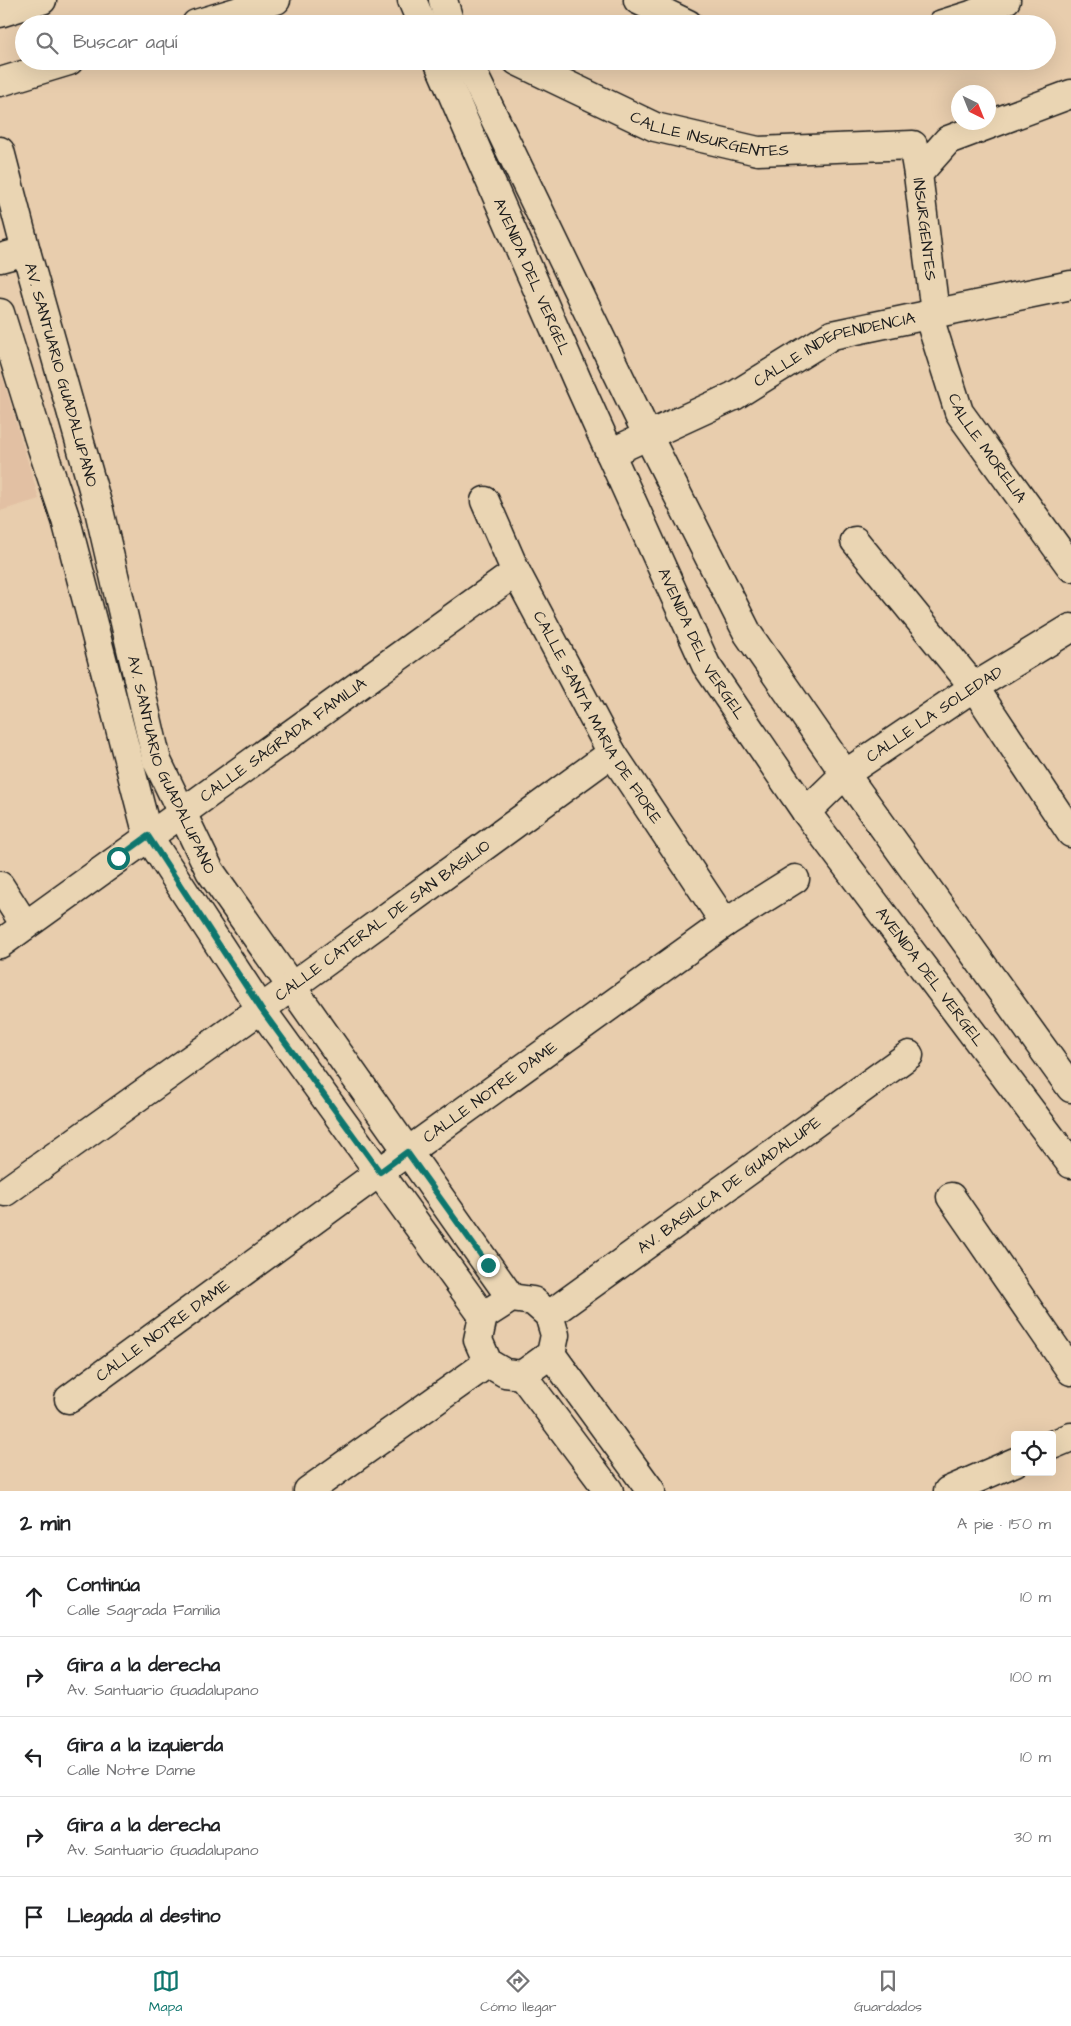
<!DOCTYPE html>
<html lang="es">
<head>
<meta charset="utf-8">
<style>
	:root { --surface:#fff; --page:#f6f6f6; --text:#202124; --muted:#757577; --line:#e0e0e0; --accent:#0f766e }
	body { margin:0; font-family:"Architects Daughter",sans-serif; background:var(--page); color:var(--text) }
	.controls { position:absolute; right:15px; bottom:15px; display:grid; overflow:hidden; border-radius:5px; box-shadow:0 5px 20px #0002 }
	.controls button { width:45px; height:45px; display:grid; place-items:center; padding:0; border:0; border-bottom:1px solid var(--line); background:var(--surface); color:var(--text); font:25px sans-serif }
	.compass { position:absolute; left:951px; top:85px; width:45px; height:45px; border-radius:50%; background:var(--surface); box-shadow:0 5px 20px #0002; rotate:137deg }
	.stop { position:absolute; width:15px; height:15px; margin:-11px; border:4px solid #0f766e; border-radius:50%; background:#fff }
	.stop.end { background:#0f766e; border-color:#fff; box-shadow:0 1px 5px #0008 }
	.list { margin:0; padding:0; list-style:none }
	h2 { display:flex; justify-content:space-between; align-items:center; height:65px; margin:0; padding:0 20px; font-size:21px }
	h2 small { font-size:16px; font-weight:400; color:var(--muted) }
	.list li { display:grid; grid-template-columns:32px 1fr auto; gap:15px; align-items:center; box-sizing:border-box; height:80px; padding:0 20px; border-top:1px solid var(--line) }
	.list b { display:block; font-size:19px; white-space:nowrap }
	.list p { margin:0; font-size:16px; white-space:nowrap; color:var(--muted) }
	.list em { font-size:16px; font-style:normal; color:var(--muted) }
	.icon { flex:none; width:28px; height:28px; fill:none; stroke:currentColor; stroke-width:2; stroke-linecap:round; stroke-linejoin:round }
	.map { position:relative; flex:none; width:1071px; height:1491px; overflow:hidden }
	.search { position:absolute; background:var(--surface); box-shadow:0 5px 20px #0002; left:15px; right:15px; top:15px; height:55px; display:flex; align-items:center; gap:12px; box-sizing:border-box; padding:0 18px; border-radius:28px; color:var(--muted); font-size:19px }
	.sheet { height:465px; background:var(--surface) }
	nav { display:flex; justify-content:space-around; align-items:center; box-sizing:border-box; height:70px; border-top:1px solid var(--line); background:var(--surface); font-size:14px; color:var(--muted) }
	nav a { display:grid; justify-items:center; gap:2px }
	nav .on { color:var(--accent) }
	.map>svg:first-child { display:block }
	.built { fill:#e2c0a3 }
	.lines { fill:none; stroke-linecap:round; stroke-linejoin:round }
	.minor-casing { stroke:#1c1c1c; stroke-width:31 }
	.major-casing { stroke:#1c1c1c; stroke-width:31 }
	.minor { stroke:#ead5b3; stroke-width:28 }
	.major { stroke:#ead5b3; stroke-width:28 }
	.route { stroke:#0f766e; stroke-width:6 }
	.labels { text-anchor:middle; dominant-baseline:central; stroke-width:5; stroke-linejoin:round; paint-order:stroke }
	.street-label { font-size:16px; fill:#1c1c1c; stroke:#ead5b3 }
</style>
</head>
<body>
<div class="map">
<svg width="1071" height="1491" viewBox="0 0 1071 1491">
	<rect width="100%" height="100%" fill="#e8cdad"/>
	<filter id="ink" filterUnits="userSpaceOnUse"><feTurbulence type="fractalNoise" baseFrequency=".02" numOctaves="2"/><feDisplacementMap in="SourceGraphic" scale="10" xChannelSelector="R" yChannelSelector="G"/><feConvolveMatrix kernelMatrix="1 2 1 2 8 2 1 2 1" color-interpolation-filters="sRGB"/></filter>
	<g filter="url(#ink)">
		<path class="built" d="M0 368 39 499 0 511Z"/>
		<g class="lines">
			<defs>
				<g id="minor">
					<path d="M412 0 422 24"/>
					<path d="M443 0 450 24"/>
					<path d="M638 0 688 24"/>
					<path d="M942 24 971 15 1006 0"/>
					<path id="s1" d="M438 61 577 380 706 665 806 812 1071 1164"/>
					<path d="M467 61 648 436 748 634 845 774 1071 1088"/>
					<path id="s2" d="M517 61 655 127 758 151 913 145 918 174 935 313"/>
					<path id="s3" d="M0 151 26 251 99 510 157 761 210 871 511 1298"/>
					<path d="M918 174 948 140 1071 94"/>
					<path d="M0 258 26 251"/>
					<path d="M0 313 39 439 66 520 148 836 261 1009 483 1316"/>
					<path id="s4" d="M928 314 959 412 1071 567"/>
					<path id="s5" d="M610 453 734 396 832 335 1071 285"/>
					<path id="s6" d="M485 501 516 572 612 753 725 923"/>
					<path d="M855 541 974 687 1071 833"/>
					<path id="s7" d="M806 812 845 774 974 687 1071 628"/>
					<path d="M0 886 25 925"/>
					<path id="s8" d="M0 944 516 572"/>
					<path id="s9" d="M5 1192 261 1009 612 753"/>
					<path d="M951 1197 1071 1371"/>
					<path d="M511 1298 533 1301 549 1315 555 1335 551 1354 522 1375 505 1373 488 1363 478 1340 483 1316Z"/>
					<path id="s10" d="M549 1315 909 1055"/>
					<path d="M551 1354 651 1491"/>
					<path d="M522 1375 609 1491"/>
					<path id="s11" d="M69 1399 407 1152 725 923 795 879"/>
					<path d="M1052 1445 1071 1437"/>
					<path d="M308 1491 488 1363"/>
					<path d="M948 1491 1015 1462"/>
				</g>
				<path id="major" d="M0 13 42 0
					M196 24 276 0
					M0 82 69 61"/>
			</defs>
			<use href="#minor" class="minor-casing"/>
			<use href="#major" class="major-casing"/>
			<use href="#minor" class="minor"/>
			<use href="#major" class="major"/>
		</g>
	</g>
	<g class="lines" filter="url(#ink)">
		<path class="route" d="M118 858 148 836 261 1009 380 1172 407 1152 488 1265"/>
	</g>
	<g class="labels">
		<g class="street-label">
			<text stroke="none"><textPath href="#s2" startOffset="208">CALLE INSURGENTES</textPath></text>
			<text stroke="none"><textPath href="#s2" startOffset="499">INSURGENTES</textPath></text>
			<text stroke="none"><textPath href="#s1" startOffset="235">AVENIDA DEL VERGEL</textPath></text>
			<text stroke="none"><textPath href="#s5" startOffset="249">CALLE INDEPENDENCIA</textPath></text>
			<text stroke="none"><textPath href="#s3" startOffset="232">AV. SANTUARIO GUADALUPANO</textPath></text>
			<text stroke="none"><textPath href="#s4" startOffset="148">CALLE MORELIA</textPath></text>
			<text stroke="none"><textPath href="#s1" startOffset="640">AVENIDA DEL VERGEL</textPath></text>
			<text stroke="none"><textPath href="#s7" startOffset="162">CALLE LA SOLEDAD</textPath></text>
			<text stroke="none"><textPath href="#s6" startOffset="244">CALLE SANTA MARIA DE FIORE</textPath></text>
			<text stroke="none"><textPath href="#s8" startOffset="349">CALLE SAGRADA FAMILIA</textPath></text>
			<text stroke="none"><textPath href="#s3" startOffset="638">AV. SANTUARIO GUADALUPANO</textPath></text>
			<text stroke="none"><textPath href="#s9" startOffset="465">CALLE CATERAL DE SAN BASILIO</textPath></text>
			<text stroke="none"><textPath href="#s1" startOffset="1045">AVENIDA DEL VERGEL</textPath></text>
			<text stroke="none"><textPath href="#s11" startOffset="521">CALLE NOTRE DAME</textPath></text>
			<text stroke="none"><textPath href="#s10" startOffset="222">AV. BASILICA DE GUADALUPE</textPath></text>
			<text stroke="none"><textPath href="#s11" startOffset="116">CALLE NOTRE DAME</textPath></text>
		</g>
	</g>
</svg>
<div class="controls">
<button><svg class="icon" aria-label="locate" viewBox="0 0 24 24"><circle cx="12" cy="12" r="6"/><path d="M12 2v4M12 18v4M2 12h4M18 12h4"/></svg></button>
</div>
<svg class="compass" viewBox="-18 -18 36 36"><path d="M0-13l5 13h-10z" fill="#e53935"/><path d="M0 13l5-13h-10z" fill="#757577"/></svg>
<div class="stop" style="left:118px;top:858px"></div>
<div class="stop end" style="left:488px;top:1265px"></div>
<div class="search"><svg class="icon" aria-label="search" viewBox="0 0 24 24"><circle cx="10" cy="10" r="6"/><path d="M15 15l6 6"/></svg>Buscar aquí</div>
</div>
<section class="sheet">
<h2>2 min<small>A pie · 150 m</small></h2>
<ul class="list">
<li><svg class="icon" aria-label="ahead" viewBox="0 0 24 24"><path d="M12 20V5M6 11l6-6 6 6"/></svg><div><b>Continúa</b><p>Calle Sagrada Familia</p></div><em>10 m</em></li>
<li><svg class="icon" aria-label="right" viewBox="0 0 24 24"><path d="M7 20v-9h11M14 6l5 5-5 5"/></svg><div><b>Gira a la derecha</b><p>Av. Santuario Guadalupano</p></div><em>100 m</em></li>
<li><svg class="icon" aria-label="left" viewBox="0 0 24 24"><path d="M17 20v-9H6M10 6l-5 5 5 5"/></svg><div><b>Gira a la izquierda</b><p>Calle Notre Dame</p></div><em>10 m</em></li>
<li><svg class="icon" aria-label="right" viewBox="0 0 24 24"><path d="M7 20v-9h11M14 6l5 5-5 5"/></svg><div><b>Gira a la derecha</b><p>Av. Santuario Guadalupano</p></div><em>30 m</em></li>
<li><svg class="icon" aria-label="arrive" viewBox="0 0 24 24"><path d="M6 21V4h12l-3 4 3 4H6"/></svg><div><b>Llegada al destino</b></div></li>
</ul>
</section>
<nav>
<a class="on"><svg class="icon" aria-label="map" viewBox="0 0 24 24"><path d="M3 6l6-2 6 2 6-2v14l-6 2-6-2-6 2zM9 4v14M15 6v14"/></svg>Mapa</a>
<a><svg class="icon" aria-label="directions" viewBox="0 0 24 24"><path d="M12 3l9 9-9 9-9-9zM9 14v-3h6M13 9l2 2-2 2"/></svg>Cómo llegar</a>
<a><svg class="icon" aria-label="saved" viewBox="0 0 24 24"><path d="M7 4h10v16l-5-4-5 4z"/></svg>Guardados</a>
</nav>
</body>
</html>
